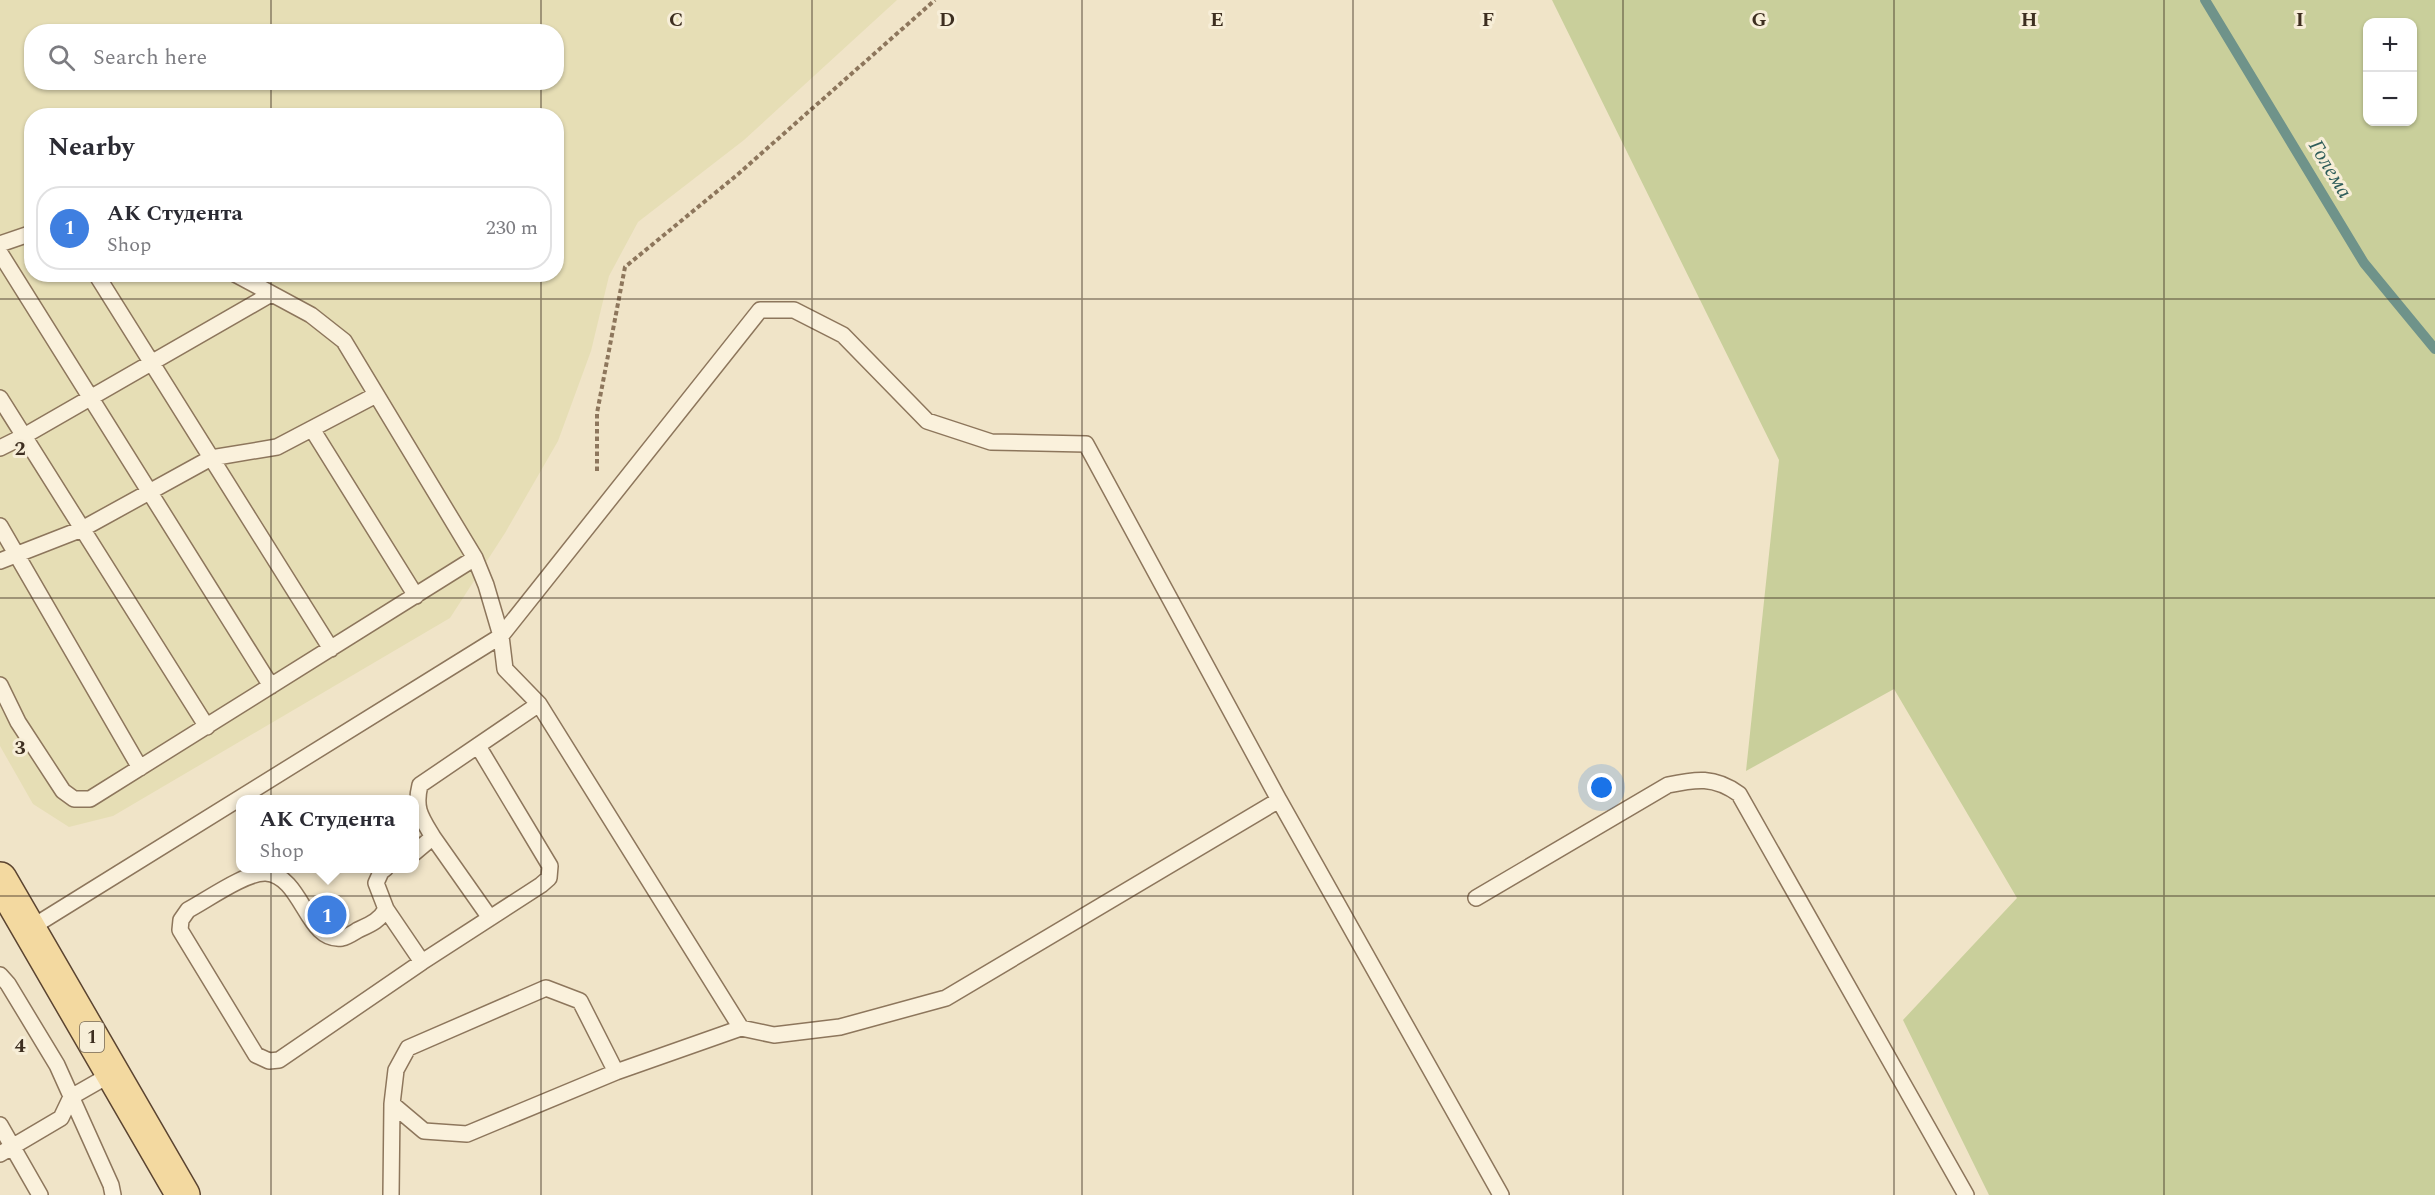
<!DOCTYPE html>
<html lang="en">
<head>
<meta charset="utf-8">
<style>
	:root { --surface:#fff; --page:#f2f2f3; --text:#2b2b33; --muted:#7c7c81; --line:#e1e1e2; --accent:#7c3aed }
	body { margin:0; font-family:Spectral,serif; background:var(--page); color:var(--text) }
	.controls { position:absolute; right:18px; top:18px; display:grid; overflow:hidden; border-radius:12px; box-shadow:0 2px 4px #0004 }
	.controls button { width:54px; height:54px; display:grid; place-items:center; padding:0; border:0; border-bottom:2px solid var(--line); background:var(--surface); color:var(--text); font:30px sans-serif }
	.you { position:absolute; left:1602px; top:788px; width:21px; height:21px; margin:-15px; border:4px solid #fff; border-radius:50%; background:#1a73e8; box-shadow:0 0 0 9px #1a73e833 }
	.badge { display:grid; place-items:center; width:39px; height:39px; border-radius:50%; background:var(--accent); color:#fff; font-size:20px; font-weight:700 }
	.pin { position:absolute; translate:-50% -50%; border:3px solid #fff; box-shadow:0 2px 6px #0006 }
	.popup { position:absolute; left:236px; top:795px; width:183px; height:78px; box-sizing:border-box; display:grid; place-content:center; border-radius:12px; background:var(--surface); filter:drop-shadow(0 2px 4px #0005); font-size:20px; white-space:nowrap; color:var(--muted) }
	.popup b { font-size:22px; color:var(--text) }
	.popup::after { content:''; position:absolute; left:50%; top:100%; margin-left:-12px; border:12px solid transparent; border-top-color:var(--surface) }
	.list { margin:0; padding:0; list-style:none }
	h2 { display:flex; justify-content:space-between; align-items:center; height:78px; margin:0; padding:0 24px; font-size:26px }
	h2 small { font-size:20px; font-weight:400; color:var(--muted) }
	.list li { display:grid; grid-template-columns:39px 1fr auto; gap:18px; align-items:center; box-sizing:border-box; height:84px; margin:0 12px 12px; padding:0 12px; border:2px solid var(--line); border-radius:24px }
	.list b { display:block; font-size:22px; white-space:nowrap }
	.list p { margin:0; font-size:20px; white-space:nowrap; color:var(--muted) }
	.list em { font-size:20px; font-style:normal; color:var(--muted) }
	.icon { flex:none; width:33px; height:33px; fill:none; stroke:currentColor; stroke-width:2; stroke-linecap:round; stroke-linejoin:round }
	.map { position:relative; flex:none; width:2435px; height:1195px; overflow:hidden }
	.search { position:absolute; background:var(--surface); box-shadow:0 2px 4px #0004; left:24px; top:24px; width:540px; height:66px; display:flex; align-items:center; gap:15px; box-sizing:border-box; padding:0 21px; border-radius:24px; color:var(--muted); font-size:22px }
	.panel { position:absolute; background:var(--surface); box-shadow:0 2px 4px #0004; left:24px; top:108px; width:540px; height:174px; border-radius:24px }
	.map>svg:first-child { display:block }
	.farmland { fill:#e6deb5; fill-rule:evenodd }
	.green { fill:#c9cf9b; fill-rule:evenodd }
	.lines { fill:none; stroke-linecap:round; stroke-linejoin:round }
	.stream { stroke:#6f938a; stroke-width:10 }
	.service-casing { stroke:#8d765c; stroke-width:18 }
	.primary-casing { stroke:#5b4430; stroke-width:36 }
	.path { stroke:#8d765c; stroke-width:4; stroke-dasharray:4.5 3; stroke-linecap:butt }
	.service { stroke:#faf1dc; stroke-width:15 }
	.primary { stroke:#f3d9a0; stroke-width:33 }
	.grid { fill:none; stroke:#3d2e20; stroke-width:1.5; stroke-opacity:0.55 }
	.labels { text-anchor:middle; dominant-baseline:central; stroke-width:6; stroke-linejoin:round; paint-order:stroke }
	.shield { fill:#f7eed8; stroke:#756857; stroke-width:1.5 }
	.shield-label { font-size:18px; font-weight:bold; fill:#3d2e20 }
	.water-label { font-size:21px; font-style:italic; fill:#2f5d5a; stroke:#f7eed8 }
	.grid-label { font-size:20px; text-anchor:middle; font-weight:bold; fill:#3d2e20; stroke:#f7eed8; stroke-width:6; stroke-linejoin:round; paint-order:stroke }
</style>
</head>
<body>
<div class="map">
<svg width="2435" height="1195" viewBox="0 0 2435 1195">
	<rect width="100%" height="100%" fill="#f0e4c8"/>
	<path class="farmland" d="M0 0H897L744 140 638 222 609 276 591 351 558 441 505 533 450 618 113 816 69 827 33 804 0 746ZM32 32H556V82H32ZM32 116H556V274H32Z"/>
	<path class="green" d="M1552 0H2435V1195H1989L1903 1020 2017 898 1894 689 1746 771 1779 460ZM2368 22H2412V122H2368Z"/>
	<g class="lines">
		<path class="stream" d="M2205 0 2364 263 2435 349"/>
		<defs>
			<path id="service" d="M0 244 32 233
				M0 253 271 686
				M96 274 331 649
				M235 274 311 315 344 341 475 558 486 585 501 636 505 669 539 704 741 1028 774 1035 840 1027 946 998 1279 800 1501 1195
				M0 398 207 727
				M312 429 416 596
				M0 448 24 436 271 294
				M0 526 140 768
				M0 561 82 529 211 458 277 447 376 395
				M0 685 18 722 63 791 74 799H90L475 558
				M433 837 490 918
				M414 853 433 837C421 817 414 809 420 785L539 704
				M386 868 381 872 376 883 386 909C379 921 371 924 358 930 353 933 347 937 342 938 306 943 303 876 266 873 246 872 207 900 188 910L181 920 180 930 256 1055 269 1061 279 1060 422 962 541 885 549 878 550 866 478 746
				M1476 898 1668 785C1696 779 1714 776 1739 794L1966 1195
				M386 909 422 962
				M29 929 501 636 760 310H794L843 335 927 421 991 442 1086 444 1279 800
				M0 975 8 984 57 1065 111 1185 113 1195
				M392 1104 424 1131 467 1134 616 1072 741 1028
				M0 1125 40 1195
				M0 1154 61 1118 71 1097 113 1073
				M391 1195 392 1104 396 1070 408 1048 546 988 580 1001 616 1072"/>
			<path id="primary" d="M0 879 183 1195"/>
		</defs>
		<use href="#service" class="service-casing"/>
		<use href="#primary" class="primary-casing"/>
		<path class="path" d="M597 471V413L625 267 737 175 935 0"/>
		<use href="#service" class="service"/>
		<use href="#primary" class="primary"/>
	</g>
	<path class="grid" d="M271 0V32M541 0V32M812 0V1195M1082 0V1195M1353 0V1195M1623 0V1195M1894 0V1195M2164 0V1195M271 82V116M541 82V116M271 274V1195M541 274V1195M0 299H2435M0 598H2435M0 896H2435"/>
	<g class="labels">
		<rect class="shield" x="80" y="1022" width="24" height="30" rx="4.5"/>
		<g class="shield-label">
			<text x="92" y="1037">1</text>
		</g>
		<g class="water-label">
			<text transform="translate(2330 169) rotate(59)">Голема</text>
		</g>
	</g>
	<g class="grid-label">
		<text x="676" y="26">C</text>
		<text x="947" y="26">D</text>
		<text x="1217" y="26">E</text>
		<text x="1488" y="26">F</text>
		<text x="1759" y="26">G</text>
		<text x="2029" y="26">H</text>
		<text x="2300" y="26">I</text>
		<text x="20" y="455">2</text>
		<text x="20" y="754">3</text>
		<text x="20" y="1052">4</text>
	</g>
</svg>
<div class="controls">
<button>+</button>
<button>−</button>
</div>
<div class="you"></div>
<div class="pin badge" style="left:327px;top:915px;background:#3f7fe0">1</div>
<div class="popup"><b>АК Студента</b>Shop</div>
<div class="search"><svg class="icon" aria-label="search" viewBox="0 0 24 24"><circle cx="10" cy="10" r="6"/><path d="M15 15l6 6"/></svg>Search here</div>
<section class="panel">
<h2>Nearby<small></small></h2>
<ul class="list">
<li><span class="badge" style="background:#3f7fe0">1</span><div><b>АК Студента</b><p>Shop</p></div><em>230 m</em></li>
</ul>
</section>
</div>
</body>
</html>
